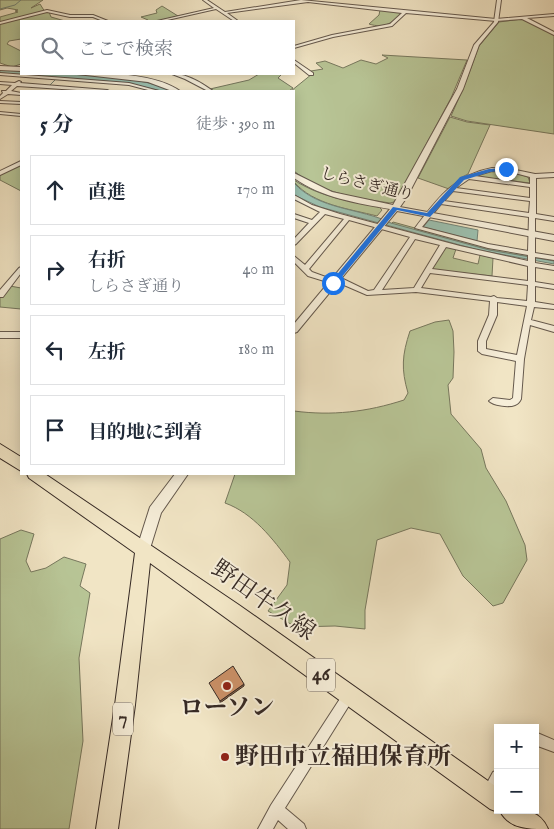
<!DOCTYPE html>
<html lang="ja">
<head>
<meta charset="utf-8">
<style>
	:root { --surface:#fff; --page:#f6f6f7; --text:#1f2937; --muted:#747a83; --line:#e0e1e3 }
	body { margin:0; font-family:"IM FELL English","Noto Serif JP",serif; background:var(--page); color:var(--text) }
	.controls { position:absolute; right:15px; bottom:15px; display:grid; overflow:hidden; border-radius:0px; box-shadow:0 2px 12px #0003 }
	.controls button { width:45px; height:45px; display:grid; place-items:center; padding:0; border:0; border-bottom:1px solid var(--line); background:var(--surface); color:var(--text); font:25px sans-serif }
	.stop { position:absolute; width:15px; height:15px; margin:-11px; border:4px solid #1a73e8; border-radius:50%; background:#fff }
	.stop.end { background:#1a73e8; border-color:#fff; box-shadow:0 1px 5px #0008 }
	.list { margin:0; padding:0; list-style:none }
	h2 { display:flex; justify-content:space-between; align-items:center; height:65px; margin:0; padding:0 20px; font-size:21px }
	h2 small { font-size:16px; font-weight:400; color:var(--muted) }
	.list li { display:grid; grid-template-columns:32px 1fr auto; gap:15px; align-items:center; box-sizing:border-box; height:70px; margin:0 10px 10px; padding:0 10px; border:1px solid var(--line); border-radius:0px }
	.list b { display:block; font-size:19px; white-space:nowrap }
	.list p { margin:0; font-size:16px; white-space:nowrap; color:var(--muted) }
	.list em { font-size:16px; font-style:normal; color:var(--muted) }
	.icon { flex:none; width:28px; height:28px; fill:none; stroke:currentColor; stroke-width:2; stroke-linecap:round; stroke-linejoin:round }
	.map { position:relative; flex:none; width:554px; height:829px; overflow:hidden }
	.search { position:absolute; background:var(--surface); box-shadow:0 2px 12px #0003; left:20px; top:20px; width:275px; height:55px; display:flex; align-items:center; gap:12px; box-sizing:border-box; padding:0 18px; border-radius:0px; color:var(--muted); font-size:19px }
	.panel { position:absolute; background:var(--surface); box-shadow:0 2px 12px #0003; left:20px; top:90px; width:275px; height:385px; border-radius:0px }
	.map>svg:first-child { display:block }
	.green { fill:#b8c596; stroke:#77785e }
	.water { fill:#9cc0af; stroke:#738478 }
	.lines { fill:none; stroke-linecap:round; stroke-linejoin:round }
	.stream { stroke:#738478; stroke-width:1 }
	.minor-casing { stroke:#65594d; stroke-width:2 }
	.tertiary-casing { stroke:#65594d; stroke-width:2 }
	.primary-casing { stroke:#362a25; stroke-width:2 }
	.minor { fill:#f6eed9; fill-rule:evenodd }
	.tertiary { fill:#f6eed9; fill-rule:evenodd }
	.primary { fill:#f1e5c5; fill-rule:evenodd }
	.shaded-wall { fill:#8f6649; stroke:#362a25 }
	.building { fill:#cc9168; stroke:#362a25 }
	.route { fill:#1a73e8 }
	.poi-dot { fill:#8f2418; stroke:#f6eed9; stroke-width:2 }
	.labels { text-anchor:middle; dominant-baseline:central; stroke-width:4; stroke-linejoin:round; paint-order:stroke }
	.far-street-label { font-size:16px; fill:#362a25; stroke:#f6eed9 }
	.shield { fill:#f6eed9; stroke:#70655b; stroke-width:1 }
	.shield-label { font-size:19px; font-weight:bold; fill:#362a25 }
	.near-street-label { font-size:24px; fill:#362a25; stroke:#f6eed9 }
	.near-poi-label { font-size:24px; font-weight:bold; fill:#362a25; stroke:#f6eed9 }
</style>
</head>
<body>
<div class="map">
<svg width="554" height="829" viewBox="0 0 554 829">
	<rect width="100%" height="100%" fill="#f1e5c5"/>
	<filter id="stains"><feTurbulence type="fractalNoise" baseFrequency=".004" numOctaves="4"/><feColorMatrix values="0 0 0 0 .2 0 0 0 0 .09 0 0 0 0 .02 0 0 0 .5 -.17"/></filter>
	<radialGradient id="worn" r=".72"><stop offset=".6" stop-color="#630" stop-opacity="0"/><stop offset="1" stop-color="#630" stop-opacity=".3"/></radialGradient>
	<path class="green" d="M0 0H43L31 8 40 4 45 12H49L51 17 65 21H21V39L9 41 7 44 21 51V64L12 67 0 63V17L18 12 15 11 18 10 7 8 0 10Z
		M162 6 178 16 158 21H146L148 20 141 17 157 13 156 10Z
		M380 10 403 12C392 23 385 29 369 24L379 15Z
		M522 19 554 34V134L467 121 451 116 465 84 479 46 499 22Z
		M382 55 467 60 451 98 400 193 394 202 390 203C357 198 320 193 294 171V91H291L312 74 311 71 323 69 316 63 325 61 343 68 361 60 376 64 388 58Z
		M259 74H282L278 78 293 88 289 91H214L210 89 249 80Z
		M450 117 467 122 490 125 468 174 460 178 449 189 418 178Z
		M21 164V191L0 180V174Z
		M506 170 528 177 530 183 472 176 490 171Z
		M294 180C320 197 349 201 379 207L382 210 377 216C350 209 314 205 294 182Z
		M393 222 466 242 528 255V257L489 250 391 224Z
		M446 247 456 249 453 258 478 264 480 255 493 258 492 276 434 270 432 269Z
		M10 286 21 288V309L0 307V297Z
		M449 320 453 331 454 352 453 378 448 385 451 414 481 449 486 468 506 501 525 545 527 560 503 603 493 606 463 576 440 534 411 528 377 540 365 610V629L335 626 296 627 268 611 287 585 290 562C273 539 253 513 225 503L235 474H294V411C332 416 367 412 404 400L408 393C401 369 402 355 410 331L435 322Z
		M21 530 34 534 26 561 31 572 46 568 64 557 86 564 80 586 90 593 79 658 83 741 69 829H0V539Z"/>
	<path class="water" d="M0 70 21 71V74C64 74 134 73 172 91H161L128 83 0 73Z
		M294 183C318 210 361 208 391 223L489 250 554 261V264L478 250 320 207 294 195Z
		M429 220 478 230 477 241 423 227Z"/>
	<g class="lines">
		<path class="stream" d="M0 9 15 5 21 0
			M49 86 56 79"/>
		<defs>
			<path id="minor" d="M203 0H207L225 12 301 0 496 19 554 14V16L527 18 554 32V35L522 19 496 21 406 13 392 26 333 37 294 48V46L332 35 390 24 402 13 308 2 227 13 238 21H234L216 9 163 21H157L214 8Z
				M47 10 70 15H93L108 21H103L93 17H70L47 12 0 24V22Z
				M294 60 313 73V75H309L294 63Z
				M0 73 129 83 159 91H152L129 85 0 75Z
				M172 74C186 73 202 83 213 91H208L185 79Z
				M19 81 21 82 20 83 107 90 109 91H92L17 86 11 91 21 93V95L8 94 0 99V96L3 93 2 91H6L12 85 0 84V82L15 83Z
				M0 101 21 102V104L0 103Z
				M0 112 21 114V116L0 114Z
				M21 161V165L0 175V171Z
				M492 168 511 169 535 174 554 173V177L536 178V214L554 217V221L535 218V253L554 256V260L535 257V263L554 266V270L535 267V282L554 285V289L535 286V302L554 305V309L534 307 531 320 554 326V332L530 325 524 359 521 399C520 401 518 404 515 405 508 408 493 405 489 401L493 398 510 400 513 398 516 361 482 354 478 351V341L489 315 490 301 416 292 367 295 337 282 334 284 308 276 294 262V256L305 265 344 219 325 214 296 244 294 245V239L309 223 294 218V214L312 220 320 212 294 199V195L312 205 340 214 460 246 528 261V255L488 248 415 228C437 199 454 175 492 168ZM492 171 511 172 530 177V184L475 176ZM469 179 530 187V198L456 188ZM453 191 530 201 529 213 444 201ZM441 204 529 217 528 251 488 244 422 227ZM349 220 410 237 374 290 368 291 339 277H335L334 280 312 272 309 269ZM415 239 440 245 414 288 382 290ZM446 247 528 266V281L432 269ZM430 273 528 285 527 301 497 298 494 296 491 297 421 288ZM497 302 527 306 517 355 486 349V341L497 315Z
				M21 267V273L3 297H0V290L19 268Z
				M0 332H21V338H0Z
				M349 689 353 691 355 695 353 699 285 808 304 824 306 829H288L278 820 273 829H258L271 805 345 691Z
				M535 732 554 740V752L535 745Z
				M498 770C498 782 500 796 488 801L483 799 481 794 493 772Z"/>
			<path id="tertiary" d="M497 0H501L498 22 479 45 463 89 407 197 400 207 554 235V241L397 211 297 332 294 333V324L390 209C357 203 322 198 294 178V173L332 192 393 205 457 89 474 45 494 22Z
				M0 66 21 67V71L0 70Z
				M77 74C106 72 156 74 180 91H172L148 82Z
				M175 474H188L161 513 148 555 143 557 138 555 136 551 150 507Z"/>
			<path id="primary" d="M0 444 21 457V471L0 458Z
				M27 474H45L239 605 498 788V810C518 810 539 807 548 829 529 829 509 829 500 811L498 812 490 809 150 563 135 705 118 829H96L115 705 135 553 29 478Z"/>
		</defs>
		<use href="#minor" class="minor-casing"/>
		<use href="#tertiary" class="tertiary-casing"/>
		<use href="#primary" class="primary-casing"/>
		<use href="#minor" class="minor"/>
		<use href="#tertiary" class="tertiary"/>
		<use href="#primary" class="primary"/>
	</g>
	<path class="shaded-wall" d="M244 684V686L220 703V701Z"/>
	<path class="building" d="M233 666 244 684 220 701 209 683Z"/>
	<path class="route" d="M506 168 508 170 490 172 464 180 430 217 397 210 336 284 330 283 393 207 427 213 460 177 489 169Z"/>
	<g class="poi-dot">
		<circle cx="227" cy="686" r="5"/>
		<circle cx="225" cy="757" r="5"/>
	</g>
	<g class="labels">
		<g class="far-street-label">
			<text transform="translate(367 185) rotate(14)">しらさぎ通り</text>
		</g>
		<g class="shield">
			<rect x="307" y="658.5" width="28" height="33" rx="4"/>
			<rect x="113" y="702.5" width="20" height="33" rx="4"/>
		</g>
		<g class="shield-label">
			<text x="321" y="675">46</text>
			<text x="123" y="719">7</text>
		</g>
		<g class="near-street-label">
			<text transform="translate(263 601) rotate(35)">野田牛久線</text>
		</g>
		<g class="near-poi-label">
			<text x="227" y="708">ローソン</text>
			<text x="235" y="757" text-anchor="start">野田市立福田保育所</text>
		</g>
	</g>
	<rect width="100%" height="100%" filter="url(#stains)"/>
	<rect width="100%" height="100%" fill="url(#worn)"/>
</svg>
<div class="controls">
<button>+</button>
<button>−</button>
</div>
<div class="stop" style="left:333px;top:283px"></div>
<div class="stop end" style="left:506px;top:169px"></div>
<div class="search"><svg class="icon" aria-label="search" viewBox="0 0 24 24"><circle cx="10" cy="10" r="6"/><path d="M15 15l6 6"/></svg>ここで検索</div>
<section class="panel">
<h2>5 分<small>徒歩 · 390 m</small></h2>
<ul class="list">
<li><svg class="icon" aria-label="ahead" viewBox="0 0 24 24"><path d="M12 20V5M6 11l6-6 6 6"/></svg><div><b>直進</b></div><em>170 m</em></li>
<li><svg class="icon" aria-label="right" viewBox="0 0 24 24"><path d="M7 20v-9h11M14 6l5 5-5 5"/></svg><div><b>右折</b><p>しらさぎ通り</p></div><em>40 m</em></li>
<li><svg class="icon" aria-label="left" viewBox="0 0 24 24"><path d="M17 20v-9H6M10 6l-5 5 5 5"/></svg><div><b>左折</b></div><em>180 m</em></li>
<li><svg class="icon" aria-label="arrive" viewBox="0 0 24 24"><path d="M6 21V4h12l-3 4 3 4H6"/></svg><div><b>目的地に到着</b></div></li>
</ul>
</section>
</div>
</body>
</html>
